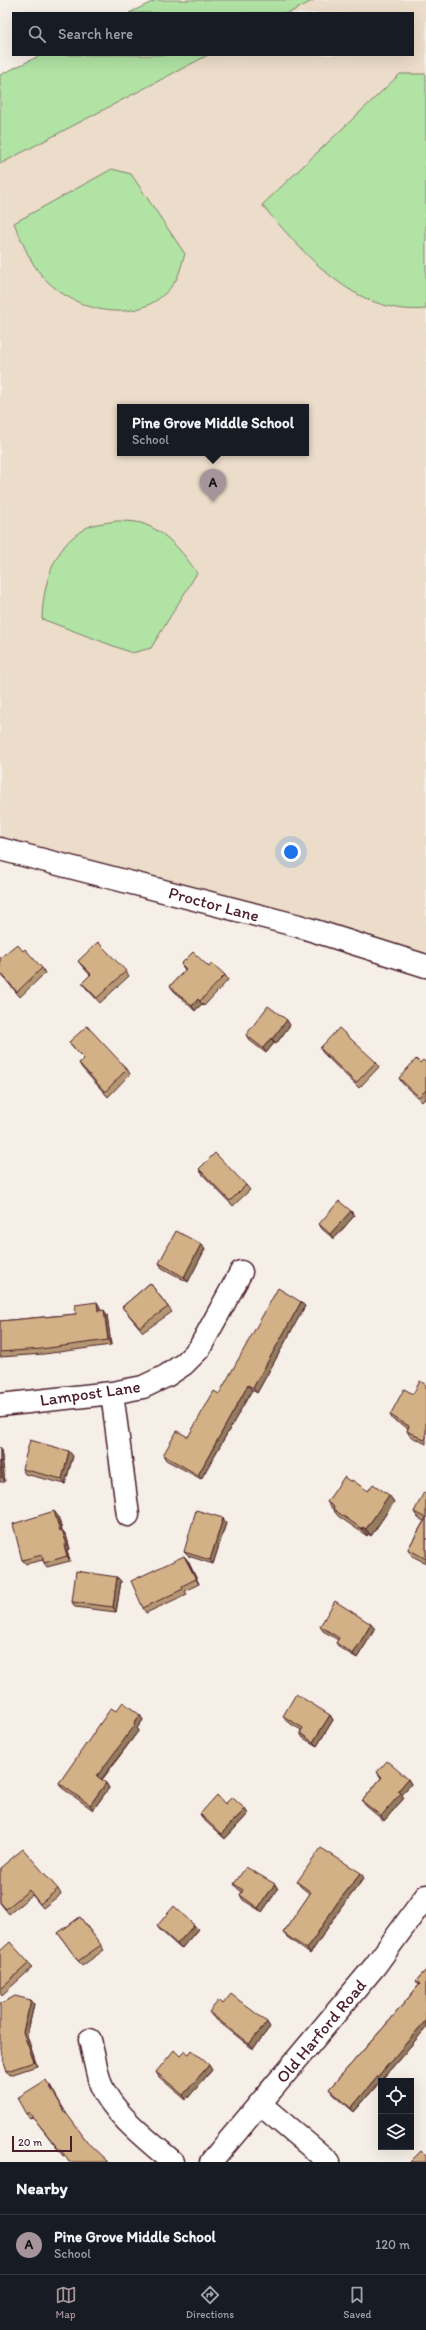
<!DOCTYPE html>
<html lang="en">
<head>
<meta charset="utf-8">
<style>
	:root { --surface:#171b24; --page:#242831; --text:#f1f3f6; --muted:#9ea1a6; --line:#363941; --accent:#a6949b }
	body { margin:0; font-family:Itim,sans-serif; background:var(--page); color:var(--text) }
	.controls { position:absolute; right:12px; bottom:12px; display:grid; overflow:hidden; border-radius:0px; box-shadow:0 4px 16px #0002 }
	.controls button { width:36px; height:36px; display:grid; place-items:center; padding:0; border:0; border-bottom:1px solid var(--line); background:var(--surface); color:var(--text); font:20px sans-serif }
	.scale { position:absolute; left:12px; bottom:10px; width:60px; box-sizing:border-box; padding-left:4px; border:2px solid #4a1f2b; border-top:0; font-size:11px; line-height:14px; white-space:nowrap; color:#4a1f2b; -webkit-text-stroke:3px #fff; paint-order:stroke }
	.you { position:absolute; left:291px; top:852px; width:14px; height:14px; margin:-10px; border:3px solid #fff; border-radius:50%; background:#1a73e8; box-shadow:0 0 0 6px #1a73e833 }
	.badge { display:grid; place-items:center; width:26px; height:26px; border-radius:50%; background:var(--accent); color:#111; font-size:13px; font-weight:700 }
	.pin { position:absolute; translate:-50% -33px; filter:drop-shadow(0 1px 2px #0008) }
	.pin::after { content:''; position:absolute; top:21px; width:14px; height:12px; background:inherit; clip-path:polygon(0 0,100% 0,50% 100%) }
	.popup { position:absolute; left:117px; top:404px; width:192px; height:52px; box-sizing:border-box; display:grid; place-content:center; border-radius:0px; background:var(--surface); filter:drop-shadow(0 1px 3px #0005); font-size:13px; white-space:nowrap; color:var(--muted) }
	.popup b { font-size:15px; color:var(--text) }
	.popup::after { content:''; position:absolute; left:50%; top:100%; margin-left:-8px; border:8px solid transparent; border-top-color:var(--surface) }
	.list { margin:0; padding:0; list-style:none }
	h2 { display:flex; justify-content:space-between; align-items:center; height:52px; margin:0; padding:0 16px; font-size:17px }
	h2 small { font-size:13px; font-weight:400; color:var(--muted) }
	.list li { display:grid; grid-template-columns:26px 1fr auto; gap:12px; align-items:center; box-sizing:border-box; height:60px; padding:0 16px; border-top:1px solid var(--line) }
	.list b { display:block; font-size:15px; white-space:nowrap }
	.list p { margin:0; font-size:13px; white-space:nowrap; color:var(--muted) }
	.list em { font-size:13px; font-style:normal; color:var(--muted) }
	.icon { flex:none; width:22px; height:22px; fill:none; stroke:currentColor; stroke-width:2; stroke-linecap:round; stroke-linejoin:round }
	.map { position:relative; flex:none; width:426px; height:2162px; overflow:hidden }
	.search { position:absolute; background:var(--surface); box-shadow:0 4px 16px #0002; left:12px; right:12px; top:12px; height:44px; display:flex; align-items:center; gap:10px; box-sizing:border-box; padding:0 14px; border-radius:0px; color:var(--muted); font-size:15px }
	.sheet { height:112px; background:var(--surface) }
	nav { display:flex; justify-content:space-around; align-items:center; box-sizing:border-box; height:56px; border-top:1px solid var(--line); background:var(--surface); font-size:11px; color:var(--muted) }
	nav a { display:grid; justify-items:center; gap:2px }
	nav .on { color:var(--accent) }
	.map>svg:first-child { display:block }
	.built { fill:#ecdcca; fill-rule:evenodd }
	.green { fill:#b0e3a4; stroke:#7d8168 }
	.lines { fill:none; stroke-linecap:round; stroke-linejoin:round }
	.minor-casing { stroke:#4a1f2b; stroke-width:25 }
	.minor { stroke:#fff; stroke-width:22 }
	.wall { fill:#b59873; stroke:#4a1f2b }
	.shaded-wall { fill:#947c5e; stroke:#4a1f2b }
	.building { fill:#d3b186; stroke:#4a1f2b }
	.labels { text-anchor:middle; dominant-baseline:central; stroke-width:3; stroke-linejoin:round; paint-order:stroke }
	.street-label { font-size:17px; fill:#4a1f2b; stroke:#fff }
</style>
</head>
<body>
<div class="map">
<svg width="426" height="2162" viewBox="0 0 426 2162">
	<rect width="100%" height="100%" fill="#f6efe7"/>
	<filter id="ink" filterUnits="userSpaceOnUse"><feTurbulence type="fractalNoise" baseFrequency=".025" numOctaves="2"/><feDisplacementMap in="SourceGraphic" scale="8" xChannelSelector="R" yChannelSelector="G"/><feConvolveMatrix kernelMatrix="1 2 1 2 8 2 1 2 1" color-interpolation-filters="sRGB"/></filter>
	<g filter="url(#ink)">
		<path class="built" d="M313 0H426V961L0 844V161L206 55H413V13H287ZM120 407H306V453H120Z"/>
		<path class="green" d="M156 0H314L289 13H129Z
			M41 55H208L0 164V75Z
			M400 74H426V309C354 316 305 254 262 205Z
			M112 169 131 174 185 254C182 262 180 273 176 280 144 331 71 313 39 272 28 258 21 239 14 223Z
			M116 521C124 521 133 521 141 523 166 531 183 552 197 573L151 648 132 653 42 619C43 585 53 546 86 528 94 523 107 523 116 521Z"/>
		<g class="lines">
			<defs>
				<path id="minor" d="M0 849 299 926 426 966
					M112 1393 128 1515
					M0 1405 112 1393 143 1387 166 1376 184 1364 199 1349 241 1272
					M90 2040C94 2055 96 2071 101 2085 113 2114 150 2142 173 2162
					M260 2104 329 2162
					M211 2162 375 1966 426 1896"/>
			</defs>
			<use href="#minor" class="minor-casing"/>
			<use href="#minor" class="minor"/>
		</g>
		<path class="wall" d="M0 958 42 968 45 973 20 997 0 973Z
			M78 961 126 971 129 976 100 1003 86 988 82 983 90 975 82 966Z
			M181 964 209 967 225 975 228 980 204 1006 202 1004 195 1011 174 991 170 986 185 970Z
			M290 1025 276 1044 274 1043 266 1053 249 1040 246 1035Z
			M69 1042 127 1069 130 1074 108 1097 82 1068 79 1063 84 1059 73 1047Z
			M320 1048 376 1062 379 1067 359 1088 323 1053Z
			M420 1063H426V1098L422 1102 402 1083 399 1078Z
			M199 1169 246 1185 250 1190 233 1206 202 1174Z
			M351 1211 354 1216 334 1239 322 1229 319 1224Z
			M201 1244 205 1249 188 1282 162 1268 159 1263Z
			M150 1283 172 1312 143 1332 122 1307Z
			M301 1302 305 1306 257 1393 252 1390 201 1479 166 1460 163 1455 188 1437 219 1394Z
			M100 1307V1310L107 1315 111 1345 44 1354 0 1357V1321L76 1314Z
			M426 1385V1444L410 1436 407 1431 408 1428 393 1420 390 1415 413 1394Z
			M0 1447 1 1449 5 1482H0Z
			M73 1456 65 1484 25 1474 22 1469Z
			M351 1482 368 1491 389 1495 394 1502 371 1536 368 1534 367 1536 338 1516 327 1502Z
			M426 1493V1563L412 1556 408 1549 424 1521 418 1518 414 1512Z
			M58 1516 62 1530 66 1535 70 1549 67 1550 70 1561 47 1567 44 1563 43 1560 26 1564 22 1560Z
			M223 1518 226 1523 213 1564 188 1556 184 1552Z
			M184 1556 188 1561 199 1584 185 1591 187 1594 146 1613 143 1608Z
			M117 1577 121 1581 116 1612 75 1607 72 1602Z
			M320 1626 375 1629 357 1658 340 1648 336 1643 338 1640 323 1631Z
			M116 1711 140 1715 143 1720 137 1728 139 1730 102 1780 106 1783 109 1788 93 1810 62 1788 59 1783Z
			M330 1715 333 1720 317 1746 303 1738 300 1733 301 1730 286 1721 283 1716Z
			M377 1772 408 1779 411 1784 402 1795 404 1798 384 1821 366 1806 362 1801 381 1778Z
			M225 1804 245 1809 248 1814 225 1839 203 1819 200 1814Z
			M0 1868 58 1889 61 1894 43 1908 32 1895 9 1914 0 1903Z
			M364 1878 341 1908 310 1954 287 1937 283 1933 310 1894 301 1887 297 1882Z
			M234 1884 278 1889 262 1912 243 1900 240 1895 242 1892 238 1889Z
			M80 1917 104 1950 82 1966 58 1933Z
			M157 1926 198 1929 181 1949 160 1930Z
			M0 1951 29 1963 32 1968 2 1995 0 1992Z
			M426 1970V2028L354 2112 333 2094 329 2089 391 2019 419 1985 416 1981Z
			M31 2000 34 2004 27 2036 37 2066 10 2075 7 2071Z
			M223 2004 270 2027 253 2049 213 2017 209 2012Z
			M189 2054 212 2070 186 2100 159 2077 156 2072 180 2056Z
			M50 2085 66 2113 65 2155 63 2156 33 2117 30 2118 26 2114Z"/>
		<path class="shaded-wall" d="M198 999 202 1004 195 1011 192 1006Z
			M287 1020 290 1025 276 1044 272 1039Z
			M271 1038 274 1043 266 1053 263 1048Z
			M351 1211 354 1216 334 1239 330 1234Z
			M201 1244 205 1249 188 1282 184 1277Z
			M97 1302 100 1307 101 1315 98 1311Z
			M301 1302 305 1306 257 1393 253 1388Z
			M104 1310 107 1315 111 1345 108 1340Z
			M248 1385 252 1390 201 1479 198 1475Z
			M0 1447 1 1449 5 1482 2 1477 0 1461Z
			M69 1451 73 1456 65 1484 62 1479Z
			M389 1495 394 1502 371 1536 366 1529Z
			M54 1511 58 1516 63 1536 60 1531Z
			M223 1518 226 1523 213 1564 210 1560Z
			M363 1527 368 1534 367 1536 362 1529Z
			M62 1530 66 1535 70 1549 67 1545Z
			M64 1545 67 1550 70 1561 67 1556Z
			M184 1556 188 1561 199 1584 196 1579Z
			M117 1577 121 1581 116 1612 113 1607Z
			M371 1624 375 1629 357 1658 353 1654Z
			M140 1715 143 1720 137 1728 139 1730 100 1781 97 1776Z
			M330 1715 333 1720 317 1746 313 1742Z
			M408 1779 411 1784 402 1795 404 1798 384 1821 381 1816 398 1791Z
			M106 1783 109 1788 93 1810 90 1805Z
			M245 1809 248 1814 225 1839 221 1834Z
			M361 1873 364 1878 341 1908 310 1954 307 1949 337 1903Z
			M275 1884 278 1889 262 1912 258 1908Z
			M194 1925 198 1929 181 1949 177 1944Z
			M31 2000 34 2004 27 2036 37 2066 34 2062 23 2032Z
			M426 2020V2028L354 2112 351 2108Z
			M267 2022 270 2027 253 2049 249 2044Z
			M209 2065 212 2070 186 2100 183 2095Z"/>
		<path class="building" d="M98 942 126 971 97 998 82 983 91 974 78 961Z
			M17 944 23 951 25 949 42 968 17 992 0 972V958Z
			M193 952 209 967 212 963 225 975 200 1001 198 999 192 1006 170 986 186 969 181 964Z
			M268 1006 287 1020 272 1039 271 1038 263 1048 246 1035Z
			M87 1026 127 1069 105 1092 79 1063 84 1059 69 1042Z
			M339 1028 376 1062 356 1083 320 1048Z
			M416 1059 420 1063 423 1060 426 1063V1090L419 1097 399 1078Z
			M215 1153 246 1185 230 1201 199 1169Z
			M339 1201 351 1211 330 1234 319 1224Z
			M176 1231 201 1244 184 1277 159 1263Z
			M150 1283 168 1307 140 1327 122 1307Z
			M278 1288 301 1302 253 1388 248 1385 198 1475 163 1455 177 1431 188 1437 214 1391 219 1394Z
			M97 1302 98 1311 104 1310 108 1340 41 1349 0 1352V1321L76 1314 75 1305Z
			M420 1381 426 1385V1438L424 1440 407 1431 409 1426 390 1415 404 1389 413 1394Z
			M30 1440 69 1451 62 1479 22 1469Z
			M0 1461 2 1477H0Z
			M344 1477 351 1482 352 1480 368 1491 373 1484 389 1495 366 1529 363 1527 362 1529 333 1509 334 1507 327 1502Z
			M424 1492 426 1493V1559L408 1549 426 1518 414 1512Z
			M196 1510 223 1518 210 1560 184 1552Z
			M54 1511 60 1531 62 1530 67 1545H64L67 1556 44 1563 42 1555 22 1560 13 1524Z
			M184 1556 196 1579 182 1586 183 1589 143 1608 131 1581Z
			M76 1571 117 1577 113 1607 72 1602Z
			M335 1601 371 1624 353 1654 336 1643 339 1638 320 1626Z
			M296 1694 330 1715 313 1742 300 1733 303 1728 283 1716Z
			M123 1702 140 1715 134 1723 135 1725 97 1776 106 1783 90 1805 59 1783 111 1708 116 1711Z
			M387 1761 408 1779 398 1791 401 1793 381 1816 362 1801 382 1777 377 1772Z
			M217 1795 225 1804 232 1797 245 1809 221 1834 200 1814Z
			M321 1848 361 1873 337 1903 307 1949 283 1933 311 1892 297 1882Z
			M23 1849 58 1889 40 1904 29 1890 6 1909 0 1902V1868Z
			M246 1867 275 1884 258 1908 240 1895 243 1890 234 1884Z
			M174 1906 194 1925 177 1944 157 1926Z
			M80 1917 101 1945 78 1961 58 1933Z
			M10 1942 29 1963 0 1989V1951Z
			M426 1970V2020L351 2108 329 2089 391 2019 420 1984 416 1981Z
			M231 1994 267 2022 249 2044 209 2012 219 2000 223 2004Z
			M15 1996 31 2000 23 2032 34 2062 7 2071 0 2050V2004Z
			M174 2050 180 2056 185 2051 189 2054 192 2050 209 2065 183 2095 156 2072Z
			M46 2080 64 2110 89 2144 108 2162H69L61 2150 60 2151 29 2112 26 2114 17 2098Z
			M421 2151 426 2156V2162H410Z"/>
	</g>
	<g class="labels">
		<g class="street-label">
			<text transform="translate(214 904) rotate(15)">Proctor Lane</text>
			<text transform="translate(90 1393) rotate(-8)">Lampost Lane</text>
			<text transform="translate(321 2031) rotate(-50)">Old Harford Road</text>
		</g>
	</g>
</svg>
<div class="controls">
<button><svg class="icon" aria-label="locate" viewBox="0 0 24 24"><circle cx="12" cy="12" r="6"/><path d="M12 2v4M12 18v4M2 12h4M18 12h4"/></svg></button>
<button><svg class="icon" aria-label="layers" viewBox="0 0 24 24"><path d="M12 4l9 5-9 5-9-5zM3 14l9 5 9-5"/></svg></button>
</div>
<div class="scale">20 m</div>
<div class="you"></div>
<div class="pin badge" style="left:213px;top:502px">A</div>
<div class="popup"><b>Pine Grove Middle School</b>School</div>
<div class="search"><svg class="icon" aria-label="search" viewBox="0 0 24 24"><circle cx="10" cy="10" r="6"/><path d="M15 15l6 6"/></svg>Search here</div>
</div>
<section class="sheet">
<h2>Nearby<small></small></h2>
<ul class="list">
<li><span class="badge">A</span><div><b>Pine Grove Middle School</b><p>School</p></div><em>120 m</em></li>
</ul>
</section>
<nav>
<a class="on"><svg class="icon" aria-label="map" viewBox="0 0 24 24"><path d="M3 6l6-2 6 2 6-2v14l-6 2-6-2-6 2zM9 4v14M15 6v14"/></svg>Map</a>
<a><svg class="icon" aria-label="directions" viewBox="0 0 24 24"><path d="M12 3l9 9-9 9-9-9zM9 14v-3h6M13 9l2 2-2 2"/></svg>Directions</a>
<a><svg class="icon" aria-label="saved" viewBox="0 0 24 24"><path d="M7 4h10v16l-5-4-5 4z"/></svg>Saved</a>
</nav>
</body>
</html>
